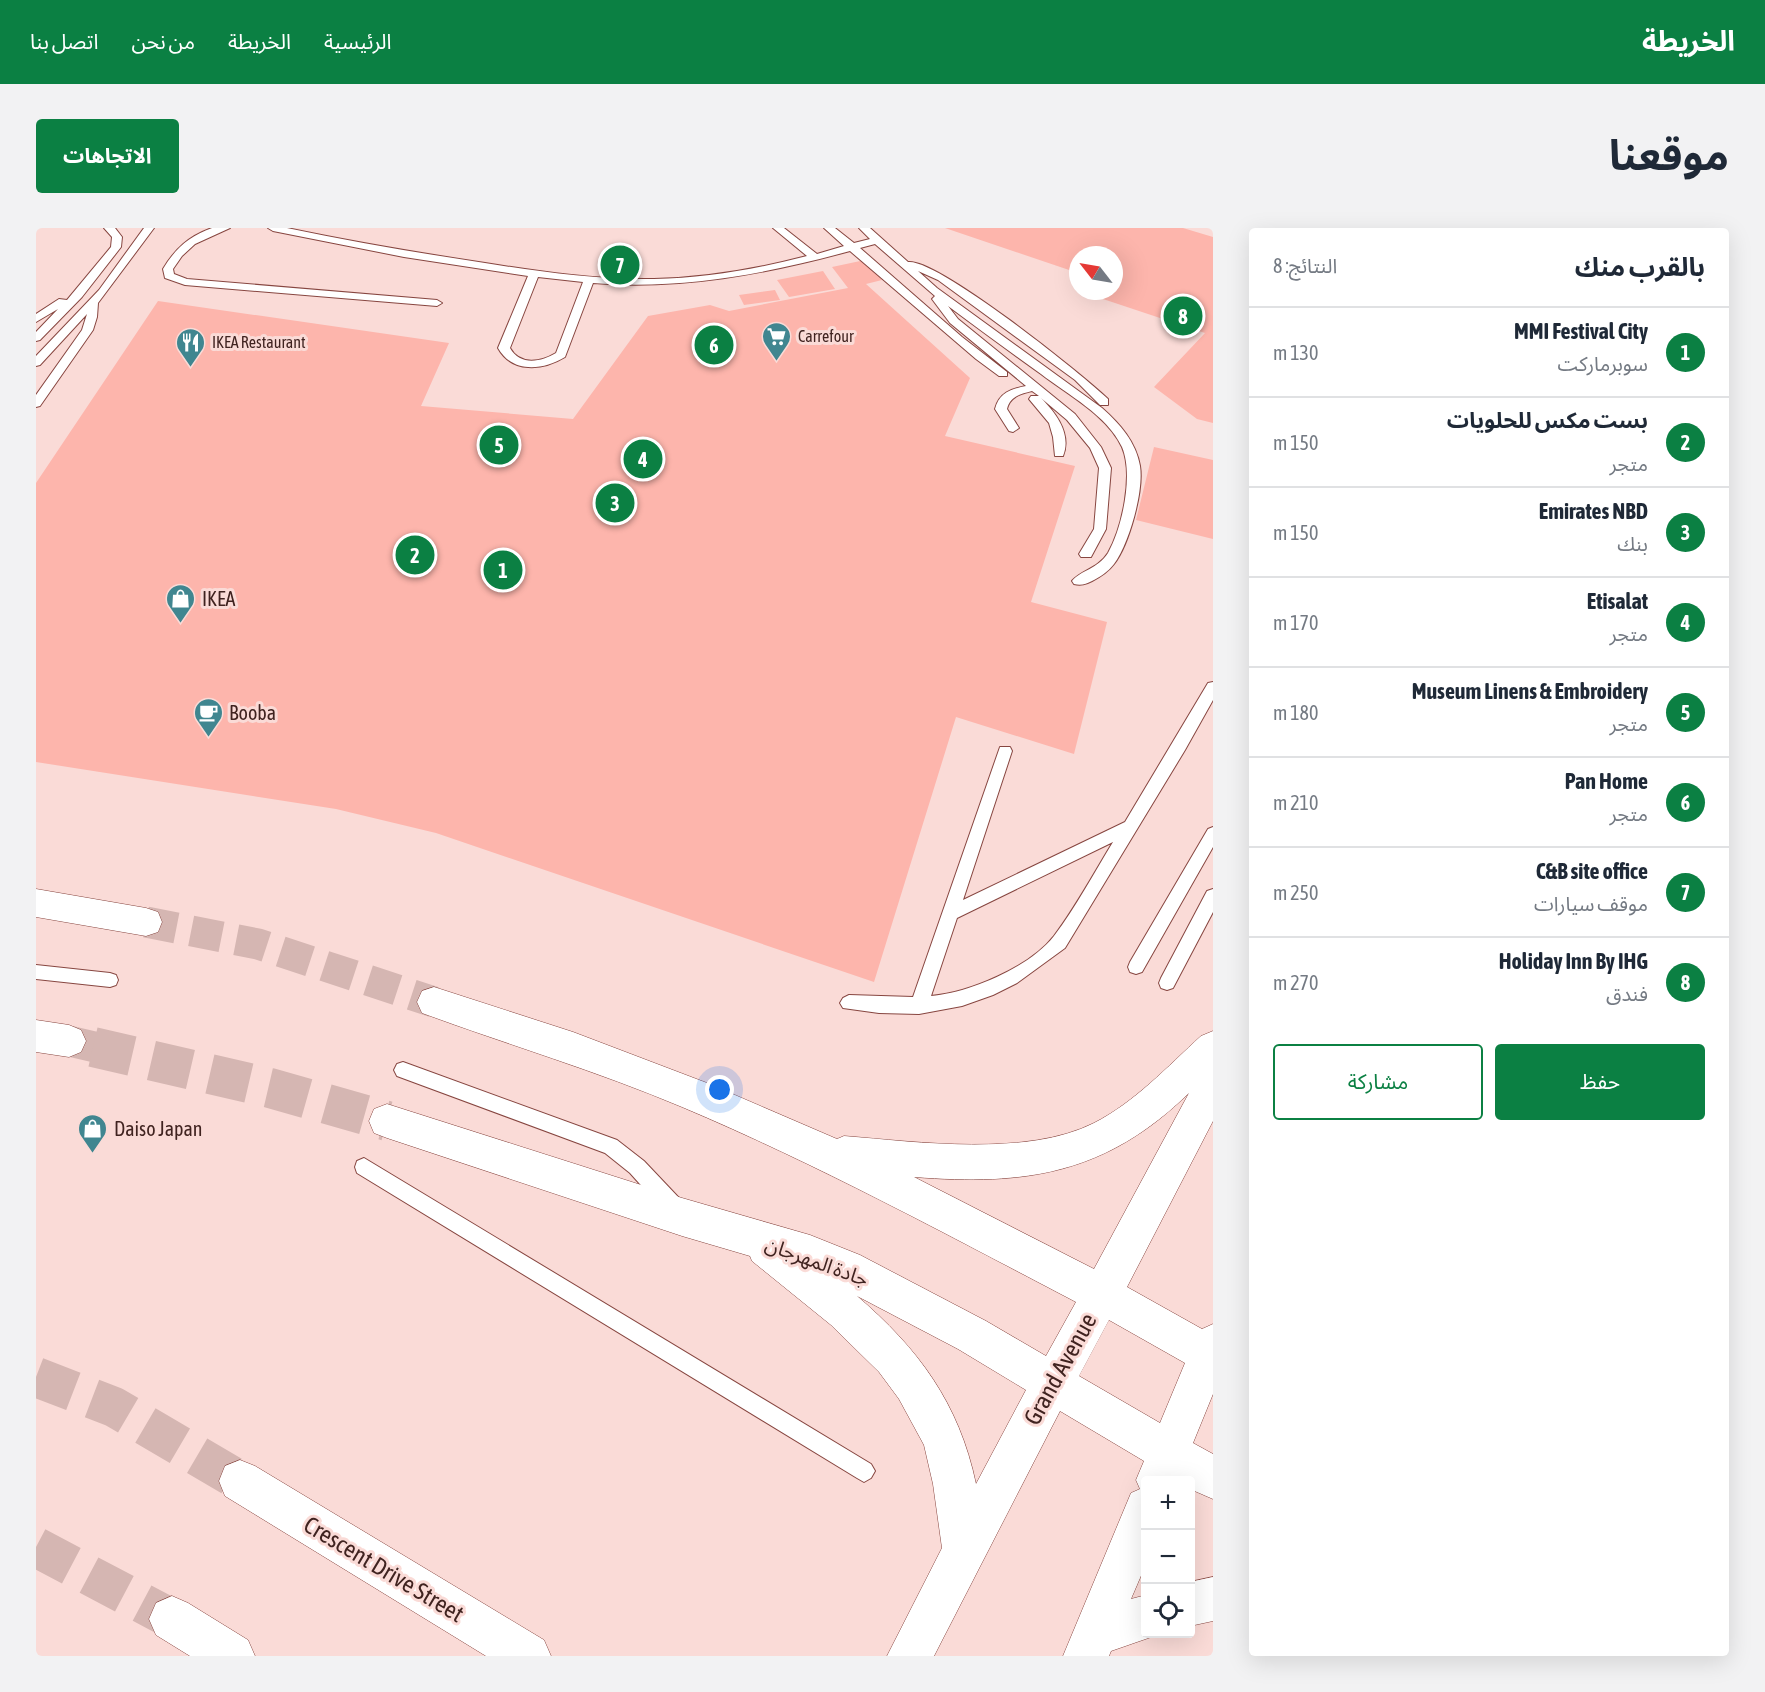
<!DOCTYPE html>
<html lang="ar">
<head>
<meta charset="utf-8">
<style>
	:root { --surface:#fff; --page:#f2f2f3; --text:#1f2937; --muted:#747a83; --line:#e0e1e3; --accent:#0b8043 }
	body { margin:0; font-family:"Asap Condensed","Noto Sans Arabic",sans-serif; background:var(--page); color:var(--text); direction:rtl }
	.controls { position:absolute; right:18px; bottom:18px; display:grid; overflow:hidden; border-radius:6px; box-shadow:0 6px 24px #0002 }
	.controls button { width:54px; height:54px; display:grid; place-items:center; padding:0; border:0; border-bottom:2px solid var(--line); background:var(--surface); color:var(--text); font:30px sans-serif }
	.compass { position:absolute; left:1033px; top:18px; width:54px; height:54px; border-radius:50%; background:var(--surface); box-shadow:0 6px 24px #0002; rotate:301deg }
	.you { position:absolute; left:684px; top:862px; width:21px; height:21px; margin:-15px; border:4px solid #fff; border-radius:50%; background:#1a73e8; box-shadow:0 0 0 9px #1a73e833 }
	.badge { display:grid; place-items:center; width:39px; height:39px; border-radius:50%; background:var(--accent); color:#fff; font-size:20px; font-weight:700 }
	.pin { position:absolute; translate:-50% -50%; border:3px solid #fff; box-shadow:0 2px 6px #0006 }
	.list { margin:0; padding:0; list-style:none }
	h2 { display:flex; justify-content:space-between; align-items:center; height:78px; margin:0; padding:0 24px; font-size:26px }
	h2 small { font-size:20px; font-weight:400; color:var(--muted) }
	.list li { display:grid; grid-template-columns:39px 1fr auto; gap:18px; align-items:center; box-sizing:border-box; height:90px; padding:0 24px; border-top:2px solid var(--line) }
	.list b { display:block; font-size:22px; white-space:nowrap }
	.list p { margin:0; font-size:20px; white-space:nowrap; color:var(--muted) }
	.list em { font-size:20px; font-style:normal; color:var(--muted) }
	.actions { display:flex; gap:12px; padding:18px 24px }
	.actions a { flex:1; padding:14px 0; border:2px solid var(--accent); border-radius:6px; text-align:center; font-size:21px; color:var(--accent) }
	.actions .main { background:var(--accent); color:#fff }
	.icon { flex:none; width:33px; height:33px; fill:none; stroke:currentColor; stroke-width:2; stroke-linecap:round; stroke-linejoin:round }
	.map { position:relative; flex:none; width:1177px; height:1428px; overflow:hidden; direction:ltr; border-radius:6px }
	header { display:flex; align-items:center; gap:36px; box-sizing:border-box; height:84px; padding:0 30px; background:var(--accent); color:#fff }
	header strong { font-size:28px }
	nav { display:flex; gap:33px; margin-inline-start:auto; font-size:21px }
	.intro { display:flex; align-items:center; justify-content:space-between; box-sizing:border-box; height:144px; padding:0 36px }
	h1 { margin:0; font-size:42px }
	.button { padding:15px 27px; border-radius:6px; background:var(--accent); color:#fff; font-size:21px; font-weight:700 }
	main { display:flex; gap:36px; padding:0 36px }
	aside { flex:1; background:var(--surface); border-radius:6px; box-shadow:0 6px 24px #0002 }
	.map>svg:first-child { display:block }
	.building { fill:#fdb5ac }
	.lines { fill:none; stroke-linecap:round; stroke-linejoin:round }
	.tertiary-tunnel { stroke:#d5b6b2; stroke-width:40; stroke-dasharray:40 20; stroke-linecap:butt }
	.secondary-tunnel-far1 { stroke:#d5b6b2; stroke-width:31; stroke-dasharray:31 15; stroke-linecap:butt }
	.secondary-tunnel { stroke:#d5b6b2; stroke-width:40; stroke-dasharray:40 20; stroke-linecap:butt }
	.service-casing { stroke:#874640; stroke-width:2 }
	.tertiary-casing { stroke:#874640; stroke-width:1 }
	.secondary-casing { stroke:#874640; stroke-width:1 }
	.service { fill:#fff; fill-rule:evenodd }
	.tertiary { fill:#fff; fill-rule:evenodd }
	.secondary { fill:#fff; fill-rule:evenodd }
	.labels { text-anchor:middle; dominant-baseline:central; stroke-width:6; stroke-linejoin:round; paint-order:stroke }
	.far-poi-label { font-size:16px; fill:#402320; stroke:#fadbd7; text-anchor:start }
	.poi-label { font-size:20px; fill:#402320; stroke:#fadbd7; text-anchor:start }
	.street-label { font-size:20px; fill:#402320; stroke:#fadbd7 }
	.near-street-label { font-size:24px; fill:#402320; stroke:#fadbd7 }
</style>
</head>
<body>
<header>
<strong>الخريطة</strong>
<nav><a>الرئيسية</a><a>الخريطة</a><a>من نحن</a><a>اتصل بنا</a></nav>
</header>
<div class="intro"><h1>موقعنا</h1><a class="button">الاتجاهات</a></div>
<main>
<aside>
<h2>بالقرب منك<small>النتائج: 8</small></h2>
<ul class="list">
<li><span class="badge">1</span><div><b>MMI Festival City</b><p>سوبرماركت</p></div><em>130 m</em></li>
<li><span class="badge">2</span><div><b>بست مكس للحلويات</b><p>متجر</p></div><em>150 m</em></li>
<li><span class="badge">3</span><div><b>Emirates NBD</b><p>بنك</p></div><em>150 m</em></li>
<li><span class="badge">4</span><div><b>Etisalat</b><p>متجر</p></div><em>170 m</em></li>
<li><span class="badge">5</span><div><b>Museum Linens &amp; Embroidery</b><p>متجر</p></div><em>180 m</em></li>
<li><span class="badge">6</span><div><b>Pan Home</b><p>متجر</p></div><em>210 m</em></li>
<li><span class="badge">7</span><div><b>C&amp;B site office</b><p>موقف سيارات</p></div><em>250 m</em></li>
<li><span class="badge">8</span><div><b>Holiday Inn By IHG</b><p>فندق</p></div><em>270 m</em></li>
</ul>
<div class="actions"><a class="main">حفظ</a><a>مشاركة</a></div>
</aside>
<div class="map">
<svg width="1177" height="1428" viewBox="0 0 1177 1428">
	<rect width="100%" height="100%" fill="#fadbd7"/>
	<path class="building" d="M909 0H1147L1177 9V195L1161 191 1118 159 1169 105 1067 71 1073 63H1078V27H1042V45Z
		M829 32 846 52 830 56 934 150 909 208 1039 238 995 374 1071 394 1038 526 920 489 838 754 400 605 300 581 0 534V255L122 73 413 115 385 178 537 191 612 88 674 77 693 83 812 60 796 39Z
		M787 43 799 61 753 69 741 52Z
		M739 62 744 72 708 77 703 67Z
		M1118 219 1177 232V311L1100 292Z"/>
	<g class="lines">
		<path class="tertiary-tunnel" d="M0 1149 78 1179 204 1253
			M0 1319 136 1391"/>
		<path class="secondary-tunnel-far1" d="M110 694 222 716 398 774
			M33 813 63 820"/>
		<path class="secondary-tunnel" d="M57 819 234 860 351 893"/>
		<defs>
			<path id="service" d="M68 0H79L86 9 85 19 46 69 4 112 0 113V104L22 81 0 94V86L23 71 31 72 75 19 76 9Z
				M108 0H118L62 75 61 89 57 102 4 178 0 179V167L46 102 51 86 4 137 0 138V128L63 62Z
				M176 0H194L159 16 146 28 137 41 138 46 151 51 401 72 406 75 401 78 149 57 129 50 127 41C139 21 153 8 176 0Z
				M232 0H251C317 14 383 25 449 35 505 44 561 52 618 51 670 50 721 41 771 28L737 0H748L781 26 808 18 788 0H799L818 15 834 11 823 0H834L872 34C901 30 1046 146 1072 171V177H1064L1039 152 902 52 882 43 901 60 1066 180C1084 196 1100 214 1104 238 1108 263 1093 316 1078 336 1072 344 1064 349 1056 353 1050 356 1045 358 1038 356L1036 353C1045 342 1062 341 1072 325 1086 300 1098 247 1086 219 1071 187 1032 167 1005 146 974 124 943 101 912 78L922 91 1039 186 1065 219 1075 240 1070 301 1055 329H1045L1043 326 1058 301 1063 240 1054 220 1031 192 1005 170C1020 185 1036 206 1027 228H1019L1017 209 1013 195 993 171 995 168H1003L996 163C985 166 974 168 971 181L983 200 977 204 973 203 959 181C963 165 975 161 990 158L914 95 896 71 899 68 839 16 824 20 926 109 971 144V148H963L940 131 814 23C730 46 645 62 557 55L529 129C506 143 476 145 462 120L492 48 368 29 237 3ZM502 49 547 54 520 125C505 134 484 138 474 120Z
				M1177 454V472L1149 522 1029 720 981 755 957 767 926 778 883 786 843 785 807 780 804 775 807 770 813 767 877 769 964 519H974L976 523 927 672 1089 594 1172 455ZM1077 614C1058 645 1040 679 1018 708 994 739 933 765 895 768L921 690Z
				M1177 599V619L1106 744 1100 746 1094 744 1092 739 1094 734 1172 601Z
				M1177 661V684L1137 760 1131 762 1125 760 1123 755 1125 750 1171 663Z
				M0 737 74 745 80 747 82 752 80 757 74 759 0 751Z
				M367 834 581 912 608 933 644 971 646 978 644 985 637 987 630 985 594 945 569 925 361 848 358 842 361 836Z
				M328 930 835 1236 839 1243 835 1250 828 1254 821 1250 321 945 319 939 321 933Z"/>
			<path id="tertiary" d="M204 1232 219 1238 508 1412 515 1428H450L189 1268 183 1253 189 1238Z
				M136 1368 152 1375 212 1412 219 1428H154L120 1407 113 1391 120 1375Z"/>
			<path id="secondary" d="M0 661 110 680 122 684 126 694 122 704 110 708 0 689Z
				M398 759 537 804 671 855 801 911 808 908C882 914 991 929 1058 895 1099 874 1131 839 1165 808L1177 803V893L1091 1059 1166 1101 1177 1096V1166L1157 1215 1177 1226V1271L1154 1261V1252H1110V1336L1095 1371 1110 1367V1406H1124L1075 1423 1073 1428H1027L1095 1265 1104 1261 1100 1252 1108 1233 1024 1183 898 1428H851L906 1320 897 1256 888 1217 863 1171 843 1144 795 1097 716 1033 714 1028 646 1008 351 910 338 905 333 893 338 881 351 876 646 970 774 1007 824 1027 950 1093 1010 1128 1040 1074C910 1006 781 936 646 879 561 843 473 817 386 785L381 774 386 763ZM1153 865 1058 1041 878 949C990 958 1070 946 1153 865ZM821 1068 922 1121 990 1162 940 1256C923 1175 882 1120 821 1068ZM1073 1092 1149 1135 1124 1195 1043 1148Z
				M0 792 33 797 45 802 50 813 45 824 33 829 0 824Z
				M1177 1349V1393L1154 1398V1354Z"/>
		</defs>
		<use href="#service" class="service-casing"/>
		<use href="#tertiary" class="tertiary-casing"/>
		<use href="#secondary" class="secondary-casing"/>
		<use href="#service" class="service"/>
		<use href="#tertiary" class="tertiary"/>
		<use href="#secondary" class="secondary"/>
	</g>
	<defs>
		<symbol id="supermarket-pin" viewBox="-11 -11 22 30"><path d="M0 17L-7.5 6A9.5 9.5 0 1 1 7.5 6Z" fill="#408690" stroke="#fadbd7"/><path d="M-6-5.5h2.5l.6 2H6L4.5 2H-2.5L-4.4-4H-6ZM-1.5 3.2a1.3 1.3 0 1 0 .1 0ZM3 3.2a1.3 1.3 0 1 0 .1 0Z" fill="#fff"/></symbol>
		<symbol id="restaurant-pin" viewBox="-11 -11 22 30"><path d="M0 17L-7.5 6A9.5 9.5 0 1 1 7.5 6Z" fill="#408690" stroke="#fadbd7"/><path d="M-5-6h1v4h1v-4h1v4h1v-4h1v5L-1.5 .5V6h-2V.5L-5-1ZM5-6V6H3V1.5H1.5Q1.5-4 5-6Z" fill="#fff"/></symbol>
		<symbol id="shop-pin" viewBox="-11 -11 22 30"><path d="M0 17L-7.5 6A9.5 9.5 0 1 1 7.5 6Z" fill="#408690" stroke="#fadbd7"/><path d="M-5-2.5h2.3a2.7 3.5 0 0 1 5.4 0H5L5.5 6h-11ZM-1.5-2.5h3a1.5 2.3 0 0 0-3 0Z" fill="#fff"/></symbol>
		<symbol id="cafe-pin" viewBox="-11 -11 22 30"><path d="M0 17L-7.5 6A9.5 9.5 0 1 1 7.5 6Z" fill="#408690" stroke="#fadbd7"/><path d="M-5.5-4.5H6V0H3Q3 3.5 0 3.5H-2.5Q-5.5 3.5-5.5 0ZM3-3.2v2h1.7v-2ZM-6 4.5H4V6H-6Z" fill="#fff"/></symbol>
	</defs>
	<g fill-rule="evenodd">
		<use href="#supermarket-pin" x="724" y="92" width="33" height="45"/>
		<use href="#restaurant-pin" x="138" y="98" width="33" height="45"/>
		<use href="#shop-pin" x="128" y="354" width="33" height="45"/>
		<use href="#cafe-pin" x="156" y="468" width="33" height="45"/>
		<use href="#shop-pin" x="40" y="884" width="33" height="45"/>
	</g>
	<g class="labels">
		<g class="far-poi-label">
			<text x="762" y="108">Carrefour</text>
			<text x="176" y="114">IKEA Restaurant</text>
		</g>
		<g class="poi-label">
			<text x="166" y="370">IKEA</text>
			<text x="193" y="484">Booba</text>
			<text x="78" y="900">Daiso Japan</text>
		</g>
		<g class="street-label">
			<text transform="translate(781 1033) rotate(20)">جادة المهرجان</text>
		</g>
		<g class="near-street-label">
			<text transform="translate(1024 1141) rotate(-61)">Grand Avenue</text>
			<text transform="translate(348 1341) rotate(31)">Crescent Drive Street</text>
		</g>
	</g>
</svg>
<div class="controls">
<button>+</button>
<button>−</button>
<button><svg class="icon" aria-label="locate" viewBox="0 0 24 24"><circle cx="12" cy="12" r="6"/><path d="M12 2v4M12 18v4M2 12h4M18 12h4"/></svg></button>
</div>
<svg class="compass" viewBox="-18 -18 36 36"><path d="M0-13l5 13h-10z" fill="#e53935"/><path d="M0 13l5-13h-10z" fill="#747a83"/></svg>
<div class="you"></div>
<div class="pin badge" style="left:467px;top:342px">1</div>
<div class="pin badge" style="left:379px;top:327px">2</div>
<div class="pin badge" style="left:579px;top:275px">3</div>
<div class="pin badge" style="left:607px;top:231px">4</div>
<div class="pin badge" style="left:463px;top:217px">5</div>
<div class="pin badge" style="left:678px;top:117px">6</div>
<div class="pin badge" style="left:584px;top:37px">7</div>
<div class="pin badge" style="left:1147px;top:88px">8</div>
</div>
</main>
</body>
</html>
